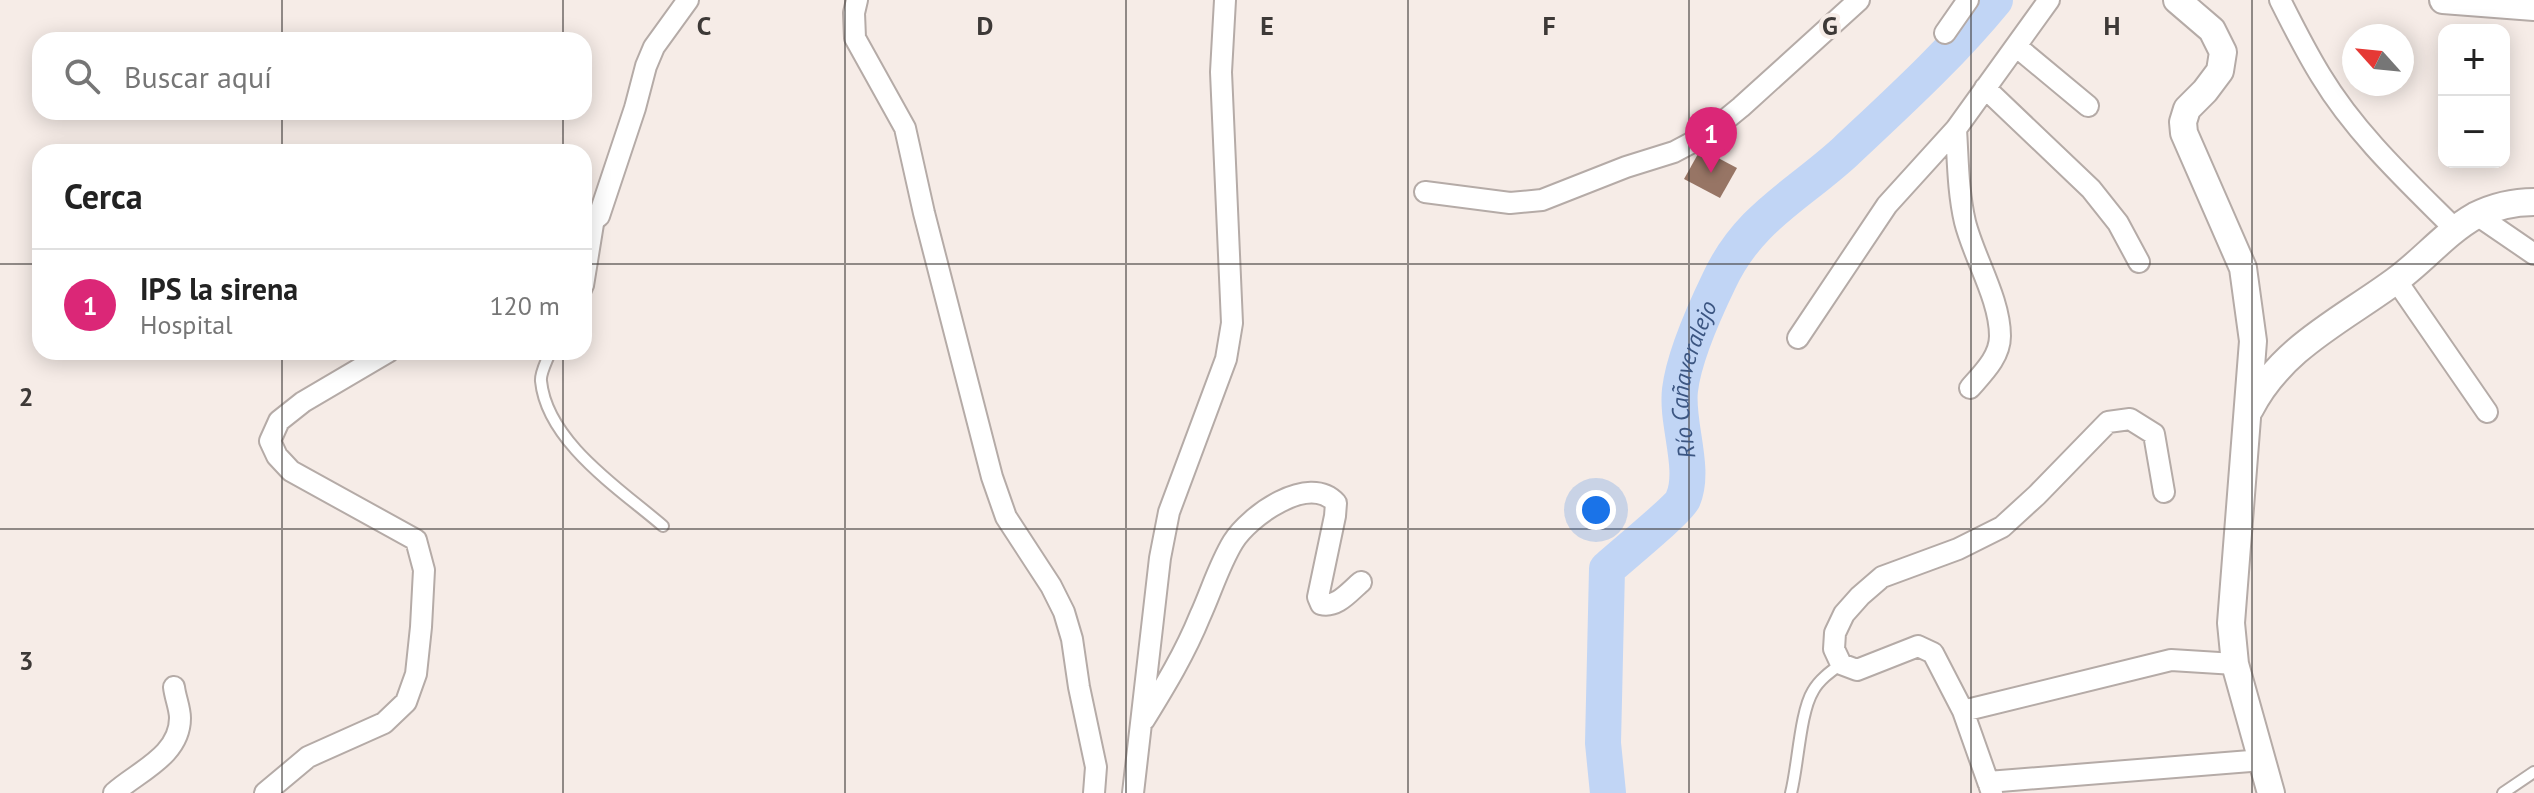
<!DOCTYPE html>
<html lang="es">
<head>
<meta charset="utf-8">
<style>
	:root { --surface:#fff; --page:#f2f2f2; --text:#222; --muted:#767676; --line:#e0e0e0; --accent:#db2777 }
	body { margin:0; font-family:"PT Sans",sans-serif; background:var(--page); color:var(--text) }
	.controls { position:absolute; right:24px; top:24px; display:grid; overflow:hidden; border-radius:16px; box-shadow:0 4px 20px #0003 }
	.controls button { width:72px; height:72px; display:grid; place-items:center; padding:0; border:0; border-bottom:2px solid var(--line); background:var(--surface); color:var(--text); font:40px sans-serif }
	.compass { position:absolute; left:2342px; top:24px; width:72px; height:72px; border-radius:50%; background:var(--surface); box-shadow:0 4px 20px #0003; rotate:297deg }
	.you { position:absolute; left:1596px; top:510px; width:28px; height:28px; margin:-20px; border:6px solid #fff; border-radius:50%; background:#1a73e8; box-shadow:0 0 0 12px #1a73e833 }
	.badge { display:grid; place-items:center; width:52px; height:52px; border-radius:50%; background:var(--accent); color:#fff; font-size:26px; font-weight:700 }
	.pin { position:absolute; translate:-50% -66px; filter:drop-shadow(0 2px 4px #0008) }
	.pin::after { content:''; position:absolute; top:42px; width:28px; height:24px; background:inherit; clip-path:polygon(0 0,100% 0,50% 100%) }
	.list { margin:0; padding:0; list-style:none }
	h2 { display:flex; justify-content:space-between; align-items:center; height:104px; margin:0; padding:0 32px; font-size:34px }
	h2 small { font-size:26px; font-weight:400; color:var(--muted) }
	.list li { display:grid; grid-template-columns:52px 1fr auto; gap:24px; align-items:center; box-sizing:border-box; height:112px; padding:0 32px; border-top:2px solid var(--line) }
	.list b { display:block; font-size:30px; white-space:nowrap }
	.list p { margin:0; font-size:26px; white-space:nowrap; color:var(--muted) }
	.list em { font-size:26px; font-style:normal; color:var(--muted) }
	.icon { flex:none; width:44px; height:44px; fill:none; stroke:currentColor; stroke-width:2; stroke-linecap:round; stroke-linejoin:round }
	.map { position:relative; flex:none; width:2534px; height:793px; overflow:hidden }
	.search { position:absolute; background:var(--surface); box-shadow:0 4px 20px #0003; left:32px; top:32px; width:560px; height:88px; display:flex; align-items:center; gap:20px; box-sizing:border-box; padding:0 28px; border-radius:24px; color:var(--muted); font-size:30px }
	.panel { position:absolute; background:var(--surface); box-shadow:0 4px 20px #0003; left:32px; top:144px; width:560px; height:216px; border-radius:24px }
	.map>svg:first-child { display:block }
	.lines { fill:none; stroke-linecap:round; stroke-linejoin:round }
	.river { stroke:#c1d5f5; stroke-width:36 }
	.building { fill:#977565 }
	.service-casing { stroke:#b5aba7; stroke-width:14 }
	.minor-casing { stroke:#b5aba7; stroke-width:24 }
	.tertiary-casing { stroke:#b5aba7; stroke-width:30 }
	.service { stroke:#fff; stroke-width:10 }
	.minor { stroke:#fff; stroke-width:20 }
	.tertiary { stroke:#fff; stroke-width:26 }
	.grid { fill:none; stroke:#3d3937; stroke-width:2; stroke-opacity:0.55 }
	.labels { text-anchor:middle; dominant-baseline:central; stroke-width:8; stroke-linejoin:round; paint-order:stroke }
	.water-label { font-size:24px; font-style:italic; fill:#3c5682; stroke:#f6ece7 }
	.grid-label { font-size:26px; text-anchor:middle; font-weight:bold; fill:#3d3937; stroke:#f6ece7; stroke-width:8; stroke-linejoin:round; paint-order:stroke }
</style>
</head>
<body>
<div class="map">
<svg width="2534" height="793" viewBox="0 0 2534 793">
	<rect width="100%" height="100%" fill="#f6ece7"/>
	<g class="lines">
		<path class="river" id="s1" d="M1608 793 1603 743 1607 569C1620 557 1679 509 1683 499 1696 469 1676 423 1680 390 1684 356 1704 312 1719 281 1748 218 1797 196 1845 152 1897 103 1950 55 1995 0"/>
	</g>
	<path class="building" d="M1705 151 1737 168 1720 198 1684 179 1698 154Z"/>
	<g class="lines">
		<defs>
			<path id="service" d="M584 295 588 286 599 218
				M550 352C547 361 540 373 541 381 547 442 620 489 663 526
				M1791 793C1798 766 1800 712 1813 691 1819 680 1830 672 1841 664
				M2503 793 2534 772"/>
			<path id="minor" d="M857 0 854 13 855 38 905 128 924 213 992 477 1006 517 1051 586 1064 612 1072 639 1079 687 1096 767 1094 793
				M2280 0C2293 26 2306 52 2321 76 2356 134 2408 182 2455 229
				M1945 33 1968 0
				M2017 47 2088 106
				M1985 88 2091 189 2118 223 2139 262
				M1956 129C1958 161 1958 192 1965 222 1974 258 2000 299 2000 336 2000 357 1983 373 1970 388
				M1425 192 1510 203 1542 200 1626 167 1674 152 1708 134 1741 107 1859 0
				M2477 215 2534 254
				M584 227 599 216 635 108 646 66 654 47 688 0
				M2396 280 2487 412
				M1798 338 1887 205 1956 129 2049 0
				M1963 711 2171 660 2235 664
				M1144 720C1165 686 1185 653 1200 616 1211 592 1219 565 1233 542 1249 516 1309 473 1336 503L1335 516 1318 597 1321 604C1337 608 1349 592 1361 582
				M1988 782 2263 760
				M114 793C137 772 180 756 180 718 180 708 175 697 174 687
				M265 793 308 757 384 723 406 702 416 674 421 627 424 570 416 540 291 471 277 456 270 441 279 421 303 402 388 352
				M1133 793 1160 558 1169 512 1226 359 1232 323 1221 72 1225 0
				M1992 793 1963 711 1933 653 1918 646 1857 670 1841 664 1834 649 1835 633 1844 614 1860 596 1882 577 1958 549 2002 527 2037 495 2108 422 2130 419 2154 434 2164 492"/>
			<path id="tertiary" d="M2177 0 2212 30 2223 52 2220 71 2205 91 2187 109 2183 122 2184 133 2243 268 2253 341 2231 623 2235 664 2271 793
				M2443 0 2534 7
				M2250 409C2281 348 2342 320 2395 281 2423 261 2445 233 2475 216 2493 207 2514 202 2534 202"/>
		</defs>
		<use href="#service" class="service-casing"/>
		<use href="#minor" class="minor-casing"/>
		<use href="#tertiary" class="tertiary-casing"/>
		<use href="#service" class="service"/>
		<use href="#minor" class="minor"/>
		<use href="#tertiary" class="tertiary"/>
	</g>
	<path class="grid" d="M282 0V40M563 0V40M845 0V793M1126 0V793M1408 0V793M1689 0V793M1971 0V793M2252 0V793M282 112V152M563 112V152M0 264H40M584 264H2534M282 352V793M563 352V793M0 529H2534"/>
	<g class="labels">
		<g class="water-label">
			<text stroke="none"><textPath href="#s1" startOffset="450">Río Cañaveralejo</textPath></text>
		</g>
	</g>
	<g class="grid-label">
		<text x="704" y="35">C</text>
		<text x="985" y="35">D</text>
		<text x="1267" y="35">E</text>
		<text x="1549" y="35">F</text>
		<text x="1830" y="35">G</text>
		<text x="2112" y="35">H</text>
		<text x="26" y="406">2</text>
		<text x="26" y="670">3</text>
	</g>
</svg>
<div class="controls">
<button>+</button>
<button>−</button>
</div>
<svg class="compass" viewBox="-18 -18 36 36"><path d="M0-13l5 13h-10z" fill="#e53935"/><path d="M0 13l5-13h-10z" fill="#767676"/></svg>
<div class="you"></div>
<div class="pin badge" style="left:1711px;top:173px">1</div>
<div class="search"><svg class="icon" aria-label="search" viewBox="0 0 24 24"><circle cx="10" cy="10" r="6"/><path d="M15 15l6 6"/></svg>Buscar aquí</div>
<section class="panel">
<h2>Cerca<small></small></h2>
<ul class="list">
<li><span class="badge">1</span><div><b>IPS la sirena</b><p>Hospital</p></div><em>120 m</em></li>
</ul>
</section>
</div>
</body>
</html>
